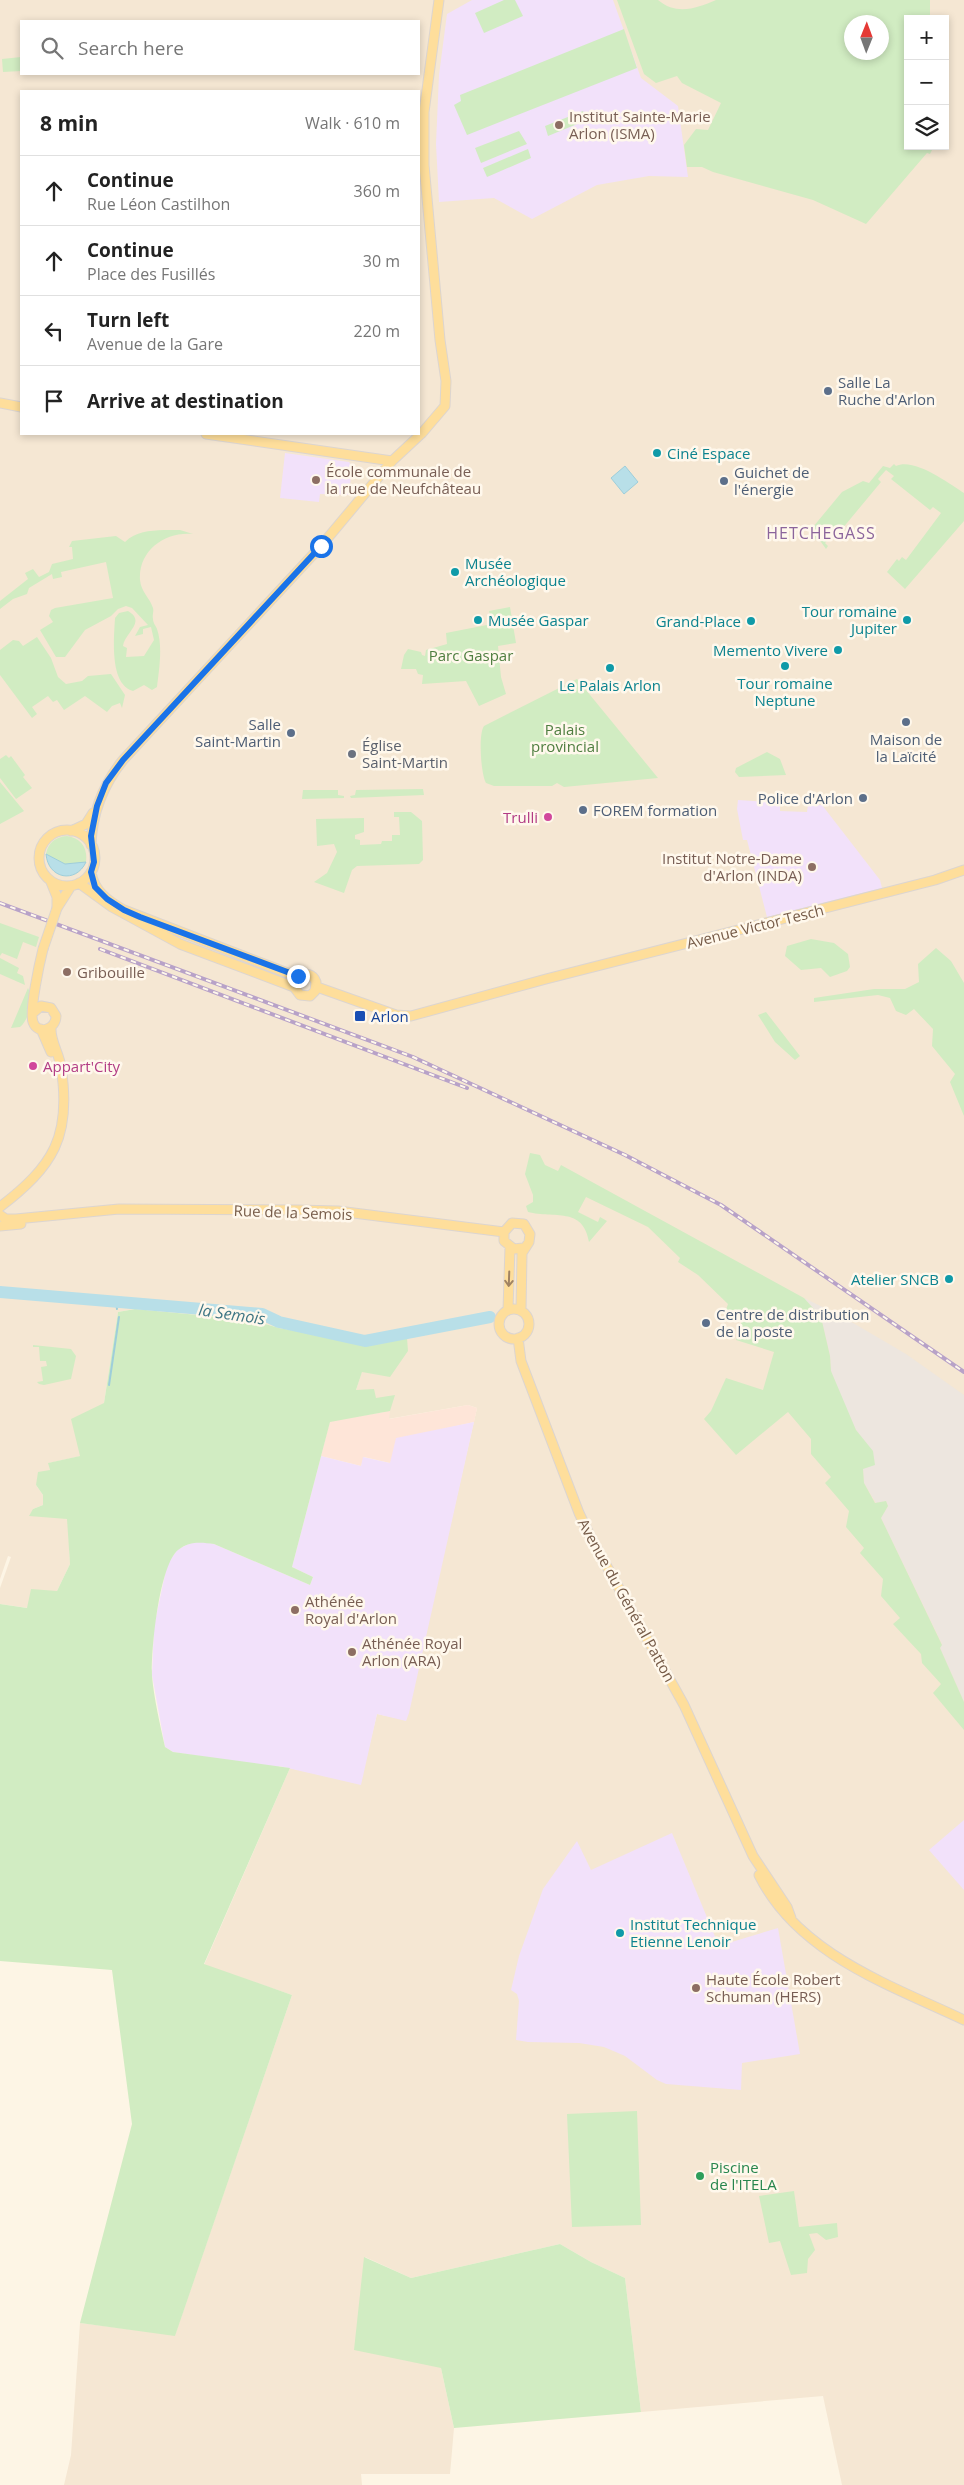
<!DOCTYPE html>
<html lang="en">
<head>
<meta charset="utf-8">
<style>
	:root { --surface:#fff; --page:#f2f2f2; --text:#222; --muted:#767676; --line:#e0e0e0 }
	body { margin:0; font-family:"Open Sans",sans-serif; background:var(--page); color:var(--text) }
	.controls { position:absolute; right:15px; top:15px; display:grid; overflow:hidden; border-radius:0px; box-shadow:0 2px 8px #0003 }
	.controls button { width:45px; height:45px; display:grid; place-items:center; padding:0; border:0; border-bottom:1px solid var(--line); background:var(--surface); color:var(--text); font:25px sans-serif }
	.compass { position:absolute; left:844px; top:15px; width:45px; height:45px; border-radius:50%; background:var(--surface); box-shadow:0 2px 8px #0003; rotate:1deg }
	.stop { position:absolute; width:15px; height:15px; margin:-11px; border:4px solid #1a73e8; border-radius:50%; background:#fff }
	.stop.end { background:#1a73e8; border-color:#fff; box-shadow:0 1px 5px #0008 }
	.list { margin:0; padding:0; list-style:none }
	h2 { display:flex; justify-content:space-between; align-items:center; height:65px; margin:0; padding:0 20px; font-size:21px }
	h2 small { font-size:16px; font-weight:400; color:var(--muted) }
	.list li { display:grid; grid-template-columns:32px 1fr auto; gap:15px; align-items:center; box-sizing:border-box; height:70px; padding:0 20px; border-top:1px solid var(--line) }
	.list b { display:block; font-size:19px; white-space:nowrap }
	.list p { margin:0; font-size:16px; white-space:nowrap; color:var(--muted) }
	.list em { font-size:16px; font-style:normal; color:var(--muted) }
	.icon { flex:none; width:28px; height:28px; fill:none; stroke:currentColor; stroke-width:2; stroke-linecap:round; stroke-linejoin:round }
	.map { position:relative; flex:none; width:964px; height:2485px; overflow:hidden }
	.search { position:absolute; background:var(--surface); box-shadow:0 2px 8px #0003; left:20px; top:20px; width:400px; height:55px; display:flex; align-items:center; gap:12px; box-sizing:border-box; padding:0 18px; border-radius:0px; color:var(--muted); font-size:19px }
	.panel { position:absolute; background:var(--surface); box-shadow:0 2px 8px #0003; left:20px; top:90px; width:400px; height:345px; border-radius:0px }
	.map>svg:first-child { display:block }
	.residential { fill:#f5e7d3; fill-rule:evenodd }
	.commercial { fill:#fee5d8 }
	.industrial { fill:#ede6df }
	.education { fill:#f2e1fa }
	.green { fill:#d1ecc2; fill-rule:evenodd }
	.water { fill:#b8dfe8; stroke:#9eceda }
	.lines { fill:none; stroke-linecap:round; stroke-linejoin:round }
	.stream { stroke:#9eceda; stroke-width:2 }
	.river { stroke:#b8dfe8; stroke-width:12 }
	.major-casing { stroke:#dcd5d0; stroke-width:11 }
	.major { stroke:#fede9b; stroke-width:9 }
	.rail-casing { stroke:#b8a2c8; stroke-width:4 }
	.rail { stroke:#fff8ec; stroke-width:2; stroke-dasharray:5.5; stroke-linecap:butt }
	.major-bridge-casing { stroke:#dcd5d0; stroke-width:11; stroke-linecap:butt }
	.major-bridge { stroke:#fede9b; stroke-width:9 }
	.oneway { stroke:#a08362 }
	.route { stroke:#1a73e8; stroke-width:6 }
	.education-dot { fill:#8d6e63; stroke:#fff8ec; stroke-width:2 }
	.service-dot { fill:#5c6f8a; stroke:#fff8ec; stroke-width:2 }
	.culture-dot { fill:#0f9aa8; stroke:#fff8ec; stroke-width:2 }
	.worship-dot { fill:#6b7280; stroke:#fff8ec; stroke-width:2 }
	.hotel-dot { fill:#d1479c; stroke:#fff8ec; stroke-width:2 }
	.transit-dot { fill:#1a4fb4; stroke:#fff8ec; stroke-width:2 }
	.leisure-dot { fill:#2e9e5b; stroke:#fff8ec; stroke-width:2 }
	.labels { text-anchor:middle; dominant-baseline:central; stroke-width:5; stroke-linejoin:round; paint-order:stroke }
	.education-label { font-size:15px; fill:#785e54; stroke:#fff8ec; text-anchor:start }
	.service-label { font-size:15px; fill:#4e5e75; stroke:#fff8ec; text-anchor:start }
	.culture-label { font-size:15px; fill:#0d838f; stroke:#fff8ec; text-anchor:start }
	.park-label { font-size:15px; fill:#4f7e40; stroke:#fff8ec }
	.worship-label { font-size:15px; fill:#5b616d; stroke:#fff8ec; text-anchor:start }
	.hotel-label { font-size:15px; fill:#b23c85; stroke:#fff8ec; text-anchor:end }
	.street-label { font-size:15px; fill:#775c49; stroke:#fff8ec }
	.transit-label { font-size:15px; fill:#164399; stroke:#fff8ec; text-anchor:start }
	.leisure-label { font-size:15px; fill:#27864d; stroke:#fff8ec; text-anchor:start }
	.neighbourhood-label { font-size:16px; letter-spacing:1px; fill:#8b649b; stroke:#fff8ec }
	.water-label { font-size:16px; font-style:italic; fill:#3f7684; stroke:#fff8ec }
</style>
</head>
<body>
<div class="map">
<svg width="964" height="2485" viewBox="0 0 964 2485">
	<rect width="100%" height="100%" fill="#fdf5e5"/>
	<path class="residential" d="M0 0H964V2485H842L823 2396 641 2412 625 2278 591 2262 560 2244 411 2278 365 2257 441 2368 454 2428 450 2474H361L362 2485H64L71 2455 80 2323 175 2335 292 1995 204 1965 290 1768 360 1784 377 1714 406 1720 477 1408 468 1405 388 1419 376 1398 356 1390 362 1371 407 1338 376 1344 279 1328 251 1320 135 1309 118 1312 104 1403 81 1456 49 1463 50 1470 36 1485 43 1495V1505L33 1509 68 1519 70 1564 57 1591 28 1608 0 1604V1588L11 1557 8 1556 0 1579ZM908 19H945V146H908ZM21 21H419V74H21ZM852 22H882V52H852ZM21 91H419V434H21Z"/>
	<path class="commercial" d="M468 1405 477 1408 474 1422 452 1427 390 1463 364 1457 361 1466 321 1456 330 1421 390 1411 389 1419Z"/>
	<path class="industrial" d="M804 1298 843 1317 906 1354 964 1395V1702L940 1648 942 1644 881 1518 888 1506 886 1501 876 1503 864 1483 863 1469 872 1451 856 1430 843 1403 831 1371 830 1356 821 1317Z"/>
	<path class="education" d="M472 0H613L641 78 678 106 688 177 649 176 597 185 532 219 494 198 439 202 436 144 439 75 447 14Z
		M285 453 349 462 352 466 349 495 320 494 319 502 280 498Z
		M738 800 780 803V811L807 812 808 805H822L880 880 882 888 767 917 747 840H743L737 809Z
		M474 1422 409 1713 406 1721 377 1714 361 1785 279 1766 278 1768 173 1752 165 1747 152 1675 154 1626 167 1565 177 1550 190 1543 200 1541 214 1544 310 1585 313 1577 292 1567 321 1456 361 1466 363 1457 390 1463 396 1438Z
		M964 1820V1890L929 1850Z
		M672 1833 716 1939 725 1944 778 1928 800 2054 742 2063 741 2090 666 2084 657 2080 625 2056 604 2047 579 2043 528 2042 516 2040 519 2001 517 1994 511 1990 519 1956 543 1889 577 1841 591 1870Z"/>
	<path class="green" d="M504 0H515L523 16 484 33 475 13Z
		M617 0H658C677 16 697 8 716 0H930V19H908V146H934L930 154 927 153 866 224 813 200 713 172 702 167H687L684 145 696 129 708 130 721 103 682 83 677 76 656 83 644 74ZM882 22V52H852V22Z
		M624 29 637 68 467 135 454 105 461 101 460 95Z
		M21 57V71L3 72 2 59Z
		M583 111 587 120 548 136 545 126Z
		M519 131 527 144 481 163 475 148Z
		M528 149 531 158 487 177 483 168Z
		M894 464 896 466C914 457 950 484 964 493V521L905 589 887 572 897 559 899 561 902 557 906 560 941 513 933 507 930 510 891 479 894 476 886 470 878 479 881 482 837 535 834 533 825 543 828 546 826 549 821 542 812 537 810 534 813 527 842 492 863 481 869 483 883 466 890 468Z
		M164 530H180L193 534C166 531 138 550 140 580 141 592 150 598 153 608 154 611 152 616 153 619 153 623 156 626 157 629 163 646 159 670 157 687L152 690 144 685 133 691C109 684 114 638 115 618L119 613 128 611C147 622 124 633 123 646L127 648 126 657 144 656 154 640 151 627 143 629V634L135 636 140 627 148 625 132 608 126 606 118 609 111 616 85 630 65 657H56L40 630 53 622 49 616 51 610 55 608 113 598 106 562 61 572 62 577 53 579 52 574 29 588 27 594 13 599 0 609V601L28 579 25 573 33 569 39 577 49 572 52 564 73 559 72 547H69L72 541 116 536 125 542C136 531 149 531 164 530Z
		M510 607 516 643 498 646 501 677 506 694 479 706 466 681 422 684 423 675 418 674 416 669H401L404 655 408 649 421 652 422 655 425 656 426 650 447 644 446 633 492 624 489 611Z
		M37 637 51 658 58 677 66 684 82 681 88 676 111 674 125 695 122 708 120 703 112 706 107 712 85 696 64 710 57 700 53 702 48 696 32 707 37 714 32 718 0 675V650L13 640 19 641 23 646Z
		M577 679 658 778 564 787 557 783 552 786H494L486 783C481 775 478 734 484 726Z
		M767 752 780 759 786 775 739 777 735 772 736 768Z
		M6 755 9 758 11 756 25 775 23 777 32 788 16 799 0 778V759Z
		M0 782 24 811 0 824Z
		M423 789 424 795 351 798 350 796 355 795 356 790Z
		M303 790H338V795L344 796V798L302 799Z
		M394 812H411L422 821 423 860 419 864 357 866 352 870 344 893 314 882 327 873 337 852 334 844 317 846 316 819 364 818V832L355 835V839L360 840V845L381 844 382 841H392V835H400L399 817H394Z
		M67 836C81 838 88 848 86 862L65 864 46 854C48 843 55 837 67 836Z
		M0 923 39 937 36 947 23 942 17 959 2 953 0 956Z
		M811 939 834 943 848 954 850 967 847 971 830 977 821 968 801 970 785 956 787 946Z
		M936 948 951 961 964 983V1116L950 1082 955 1074 932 1046 933 1029 914 1009 906 1015 896 1011 890 998 878 995 814 1002V998L874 989H905L919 982 918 964Z
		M0 958 19 968 17 973 23 976 25 985 0 974Z
		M28 988C34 999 29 1020 20 1027L11 1028Z
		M766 1012 800 1056 795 1060 775 1042 758 1015Z
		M530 1153 540 1155 545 1165 558 1171 561 1165 804 1298 821 1317 830 1356 831 1371 856 1430 873 1451 875 1465 863 1469 864 1483 875 1503 886 1501 888 1506 881 1518 942 1645 940 1648 964 1702V1730L933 1693 941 1684 922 1663 921 1654 893 1624 900 1618 881 1596 883 1579 860 1553 864 1548 846 1527 849 1511 825 1483 831 1477 811 1454V1439L788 1412 736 1455 704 1419 711 1411 726 1378 763 1390 774 1352 736 1340 742 1320 724 1315 728 1304 698 1275 678 1262 680 1258 648 1227 586 1197 578 1212 598 1222 600 1217 607 1221 589 1242C583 1206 554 1219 528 1212L526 1206 533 1202V1195L525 1174Z
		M135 1309 251 1320 279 1328 360 1342 376 1344 407 1338 408 1351 390 1377 362 1372 356 1390 374 1389 376 1398 395 1395 390 1411 330 1422 292 1567 313 1577 310 1585 214 1544C201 1542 189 1541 178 1550 159 1566 151 1650 152 1676 154 1699 160 1724 165 1747L173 1752 290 1768 204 1964 292 1995 175 2336 80 2323 132 2124 112 1970 0 1961V1604L27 1608 31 1589 57 1591 70 1564 67 1519 29 1516 33 1509 43 1505V1495L36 1485 38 1472 50 1470 48 1463 80 1456 71 1419 104 1403 118 1312Z
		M33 1345 71 1349 76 1356 71 1379 44 1385 39 1384 37 1382 43 1381 41 1367 47 1366 46 1361H40L39 1347H33Z
		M637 2111 641 2225 572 2227 567 2114Z
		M794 2191 799 2227 837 2223 838 2237 826 2240 817 2233 809 2234 815 2250 808 2259 807 2273 791 2275 780 2241 769 2243 759 2196Z
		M560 2244 591 2262 625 2278 641 2412 454 2428 441 2368 354 2350 364 2257 411 2278Z"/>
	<path class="water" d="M625 466 638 482 624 494 611 478Z
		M46 854 65 864 86 862C76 884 48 879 46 854Z"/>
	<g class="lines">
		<path class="stream" d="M116 1302 117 1309
			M109 1385 119 1317"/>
		<path class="river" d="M0 1292 262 1314 279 1322 365 1341 490 1317"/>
		<defs>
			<path id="major" d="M0 403 21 407
				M206 434 392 461
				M39 858a28 28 0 1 1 56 0a28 28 0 1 1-56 0Z
				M71 831 86 824 93 813
				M91 845C92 812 103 785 123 760L321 546 392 461 422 433 445 406 446 381 440 340 424 165V112L439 0
				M51 882 57 897V908
				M79 883 112 907 180 944 294 987 300 995 310 996 315 991 316 982C313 974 306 972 298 977L124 910C108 901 94 891 91 872
				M57 908 71 886
				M317 987 396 1015 411 1016 546 979 935 880 964 870
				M34 1012 41 1006 51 1008 56 1016C56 1029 38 1036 33 1022 29 1011 40 961 43 949
				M41 1029 51 1052
				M0 1207C53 1166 72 1137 61 1067 59 1053 50 1041 51 1027
				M0 1215 6 1219H16L119 1209 297 1210 338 1211 504 1232
				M0 1226 21 1224
				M499 1324a15 15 0 1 1 30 0a15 15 0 1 1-30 0Z
				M508 1310 510 1247
				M521 1311 522 1253 529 1242 530 1234 524 1224 512 1223 504 1232V1241L514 1249 523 1248
				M518 1338 521 1361 579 1513 591 1538 684 1705 753 1856 787 1907 791 1918
				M759 1875C798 1954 890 1985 964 2020"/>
		</defs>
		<use href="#major" class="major-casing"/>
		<use href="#major" class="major"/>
		<defs>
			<path id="rail" d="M0 903 413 1057 625 1155 721 1205 964 1372
				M100 949 467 1088"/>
		</defs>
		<use href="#rail" class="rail-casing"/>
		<use href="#rail" class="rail"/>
		<defs>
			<path id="major-bridge" d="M43 949 57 908"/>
		</defs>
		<use href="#major-bridge" class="major-bridge-casing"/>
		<use href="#major-bridge" class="major-bridge"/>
	</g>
	<defs><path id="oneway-shaft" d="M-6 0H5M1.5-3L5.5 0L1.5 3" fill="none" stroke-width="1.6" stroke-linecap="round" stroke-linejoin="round" transform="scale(1.25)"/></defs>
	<use class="oneway" href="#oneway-shaft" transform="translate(509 1279) rotate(92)"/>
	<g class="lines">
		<path class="route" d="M298 976 140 917 124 910 107 899 95 887 91 872 94 862 91 836 97 806 106 783 123 760 321 546"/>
	</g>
	<g class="education-dot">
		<circle cx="559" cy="125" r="5"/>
		<circle cx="316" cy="480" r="5"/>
		<circle cx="812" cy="867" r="5"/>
		<circle cx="67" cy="972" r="5"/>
		<circle cx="295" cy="1610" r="5"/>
		<circle cx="352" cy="1652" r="5"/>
		<circle cx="696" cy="1988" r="5"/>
	</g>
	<g class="service-dot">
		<circle cx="828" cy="391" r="5"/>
		<circle cx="724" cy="481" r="5"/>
		<circle cx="906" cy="722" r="5"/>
		<circle cx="291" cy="733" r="5"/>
		<circle cx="863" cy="798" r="5"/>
		<circle cx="583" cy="810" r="5"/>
		<circle cx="706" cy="1323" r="5"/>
	</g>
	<g class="culture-dot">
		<circle cx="657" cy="453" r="5"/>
		<circle cx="455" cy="572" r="5"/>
		<circle cx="478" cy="620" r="5"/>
		<circle cx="907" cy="620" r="5"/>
		<circle cx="751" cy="621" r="5"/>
		<circle cx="838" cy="650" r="5"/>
		<circle cx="785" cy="666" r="5"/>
		<circle cx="610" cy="668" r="5"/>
		<circle cx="949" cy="1279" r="5"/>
		<circle cx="620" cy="1933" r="5"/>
	</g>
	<circle class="worship-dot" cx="352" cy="754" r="5"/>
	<g class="hotel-dot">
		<circle cx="548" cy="817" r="5"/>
		<circle cx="33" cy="1066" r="5"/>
	</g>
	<rect class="transit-dot" x="354" y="1010" width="12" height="12" rx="2.5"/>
	<circle class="leisure-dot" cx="700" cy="2176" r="5"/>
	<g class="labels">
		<g class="education-label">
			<text x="569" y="116">Institut Sainte-Marie<tspan x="569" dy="17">Arlon (ISMA)</tspan></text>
			<text x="326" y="471">École communale de<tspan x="326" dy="17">la rue de Neufchâteau</tspan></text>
			<text x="802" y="858" text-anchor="end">Institut Notre-Dame<tspan x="802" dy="17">d'Arlon (INDA)</tspan></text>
			<text x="77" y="972">Gribouille</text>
			<text x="305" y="1601">Athénée<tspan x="305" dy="17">Royal d'Arlon</tspan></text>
			<text x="362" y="1643">Athénée Royal<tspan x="362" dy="17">Arlon (ARA)</tspan></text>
			<text x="706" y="1979">Haute École Robert<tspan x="706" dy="17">Schuman (HERS)</tspan></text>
		</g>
		<g class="service-label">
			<text x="838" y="382">Salle La<tspan x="838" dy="17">Ruche d'Arlon</tspan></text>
			<text x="734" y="472">Guichet de<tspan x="734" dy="17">l'énergie</tspan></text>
			<text x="281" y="724" text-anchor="end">Salle<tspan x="281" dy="17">Saint-Martin</tspan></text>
			<text x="906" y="739" text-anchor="middle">Maison de<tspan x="906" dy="17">la Laïcité</tspan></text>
			<text x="853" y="798" text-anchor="end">Police d'Arlon</text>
			<text x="593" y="810">FOREM formation</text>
			<text x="716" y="1314">Centre de distribution<tspan x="716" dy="17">de la poste</tspan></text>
		</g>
		<g class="culture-label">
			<text x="667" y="453">Ciné Espace</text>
			<text x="465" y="563">Musée<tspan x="465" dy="17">Archéologique</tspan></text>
			<text x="897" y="611" text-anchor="end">Tour romaine<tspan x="897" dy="17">Jupiter</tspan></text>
			<text x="488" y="620">Musée Gaspar</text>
			<text x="741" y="621" text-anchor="end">Grand-Place</text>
			<text x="828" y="650" text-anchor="end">Memento Vivere</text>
			<text x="785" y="683" text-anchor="middle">Tour romaine<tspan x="785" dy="17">Neptune</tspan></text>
			<text x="610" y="685" text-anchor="middle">Le Palais Arlon</text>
			<text x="939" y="1279" text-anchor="end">Atelier SNCB</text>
			<text x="630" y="1924">Institut Technique<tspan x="630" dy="17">Etienne Lenoir</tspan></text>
		</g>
		<g class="park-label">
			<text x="471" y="655">Parc Gaspar</text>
			<text x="565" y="729">Palais<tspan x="565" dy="17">provincial</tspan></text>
		</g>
		<g class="worship-label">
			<text x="362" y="745">Église<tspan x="362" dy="17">Saint-Martin</tspan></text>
		</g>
		<g class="hotel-label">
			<text x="538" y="817">Trulli</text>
			<text x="43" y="1066" text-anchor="start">Appart'City</text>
		</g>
		<g class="street-label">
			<text transform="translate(755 926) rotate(-14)">Avenue Victor Tesch</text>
			<text transform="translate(293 1212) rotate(2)">Rue de la Semois</text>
			<text transform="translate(627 1600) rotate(61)">Avenue du Général Patton</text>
		</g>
		<g class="transit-label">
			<text x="371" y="1016">Arlon</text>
		</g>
		<g class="leisure-label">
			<text x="710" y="2167">Piscine<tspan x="710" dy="17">de l'ITELA</tspan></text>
		</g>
		<g class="neighbourhood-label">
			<text x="821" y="533">HETCHEGASS</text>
		</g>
		<g class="water-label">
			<text transform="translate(232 1314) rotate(8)">la Semois</text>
		</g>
	</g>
</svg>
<div class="controls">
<button>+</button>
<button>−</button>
<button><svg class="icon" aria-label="layers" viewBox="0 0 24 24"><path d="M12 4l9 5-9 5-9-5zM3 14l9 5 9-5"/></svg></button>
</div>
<svg class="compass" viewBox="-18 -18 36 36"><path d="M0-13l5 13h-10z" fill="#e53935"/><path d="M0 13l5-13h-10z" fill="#767676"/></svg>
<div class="stop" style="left:321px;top:546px"></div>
<div class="stop end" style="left:298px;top:976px"></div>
<div class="search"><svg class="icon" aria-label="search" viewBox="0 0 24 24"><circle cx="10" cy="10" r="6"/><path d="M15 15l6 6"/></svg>Search here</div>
<section class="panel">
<h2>8 min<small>Walk · 610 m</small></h2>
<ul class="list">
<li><svg class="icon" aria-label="ahead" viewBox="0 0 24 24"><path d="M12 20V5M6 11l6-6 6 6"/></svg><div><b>Continue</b><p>Rue Léon Castilhon</p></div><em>360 m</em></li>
<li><svg class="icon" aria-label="ahead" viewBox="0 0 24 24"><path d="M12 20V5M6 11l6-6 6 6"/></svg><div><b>Continue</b><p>Place des Fusillés</p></div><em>30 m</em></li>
<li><svg class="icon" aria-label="left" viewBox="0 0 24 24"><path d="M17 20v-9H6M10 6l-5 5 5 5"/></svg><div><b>Turn left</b><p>Avenue de la Gare</p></div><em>220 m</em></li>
<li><svg class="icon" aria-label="arrive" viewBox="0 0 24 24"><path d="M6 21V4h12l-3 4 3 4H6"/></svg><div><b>Arrive at destination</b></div></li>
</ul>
</section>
</div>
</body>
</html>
